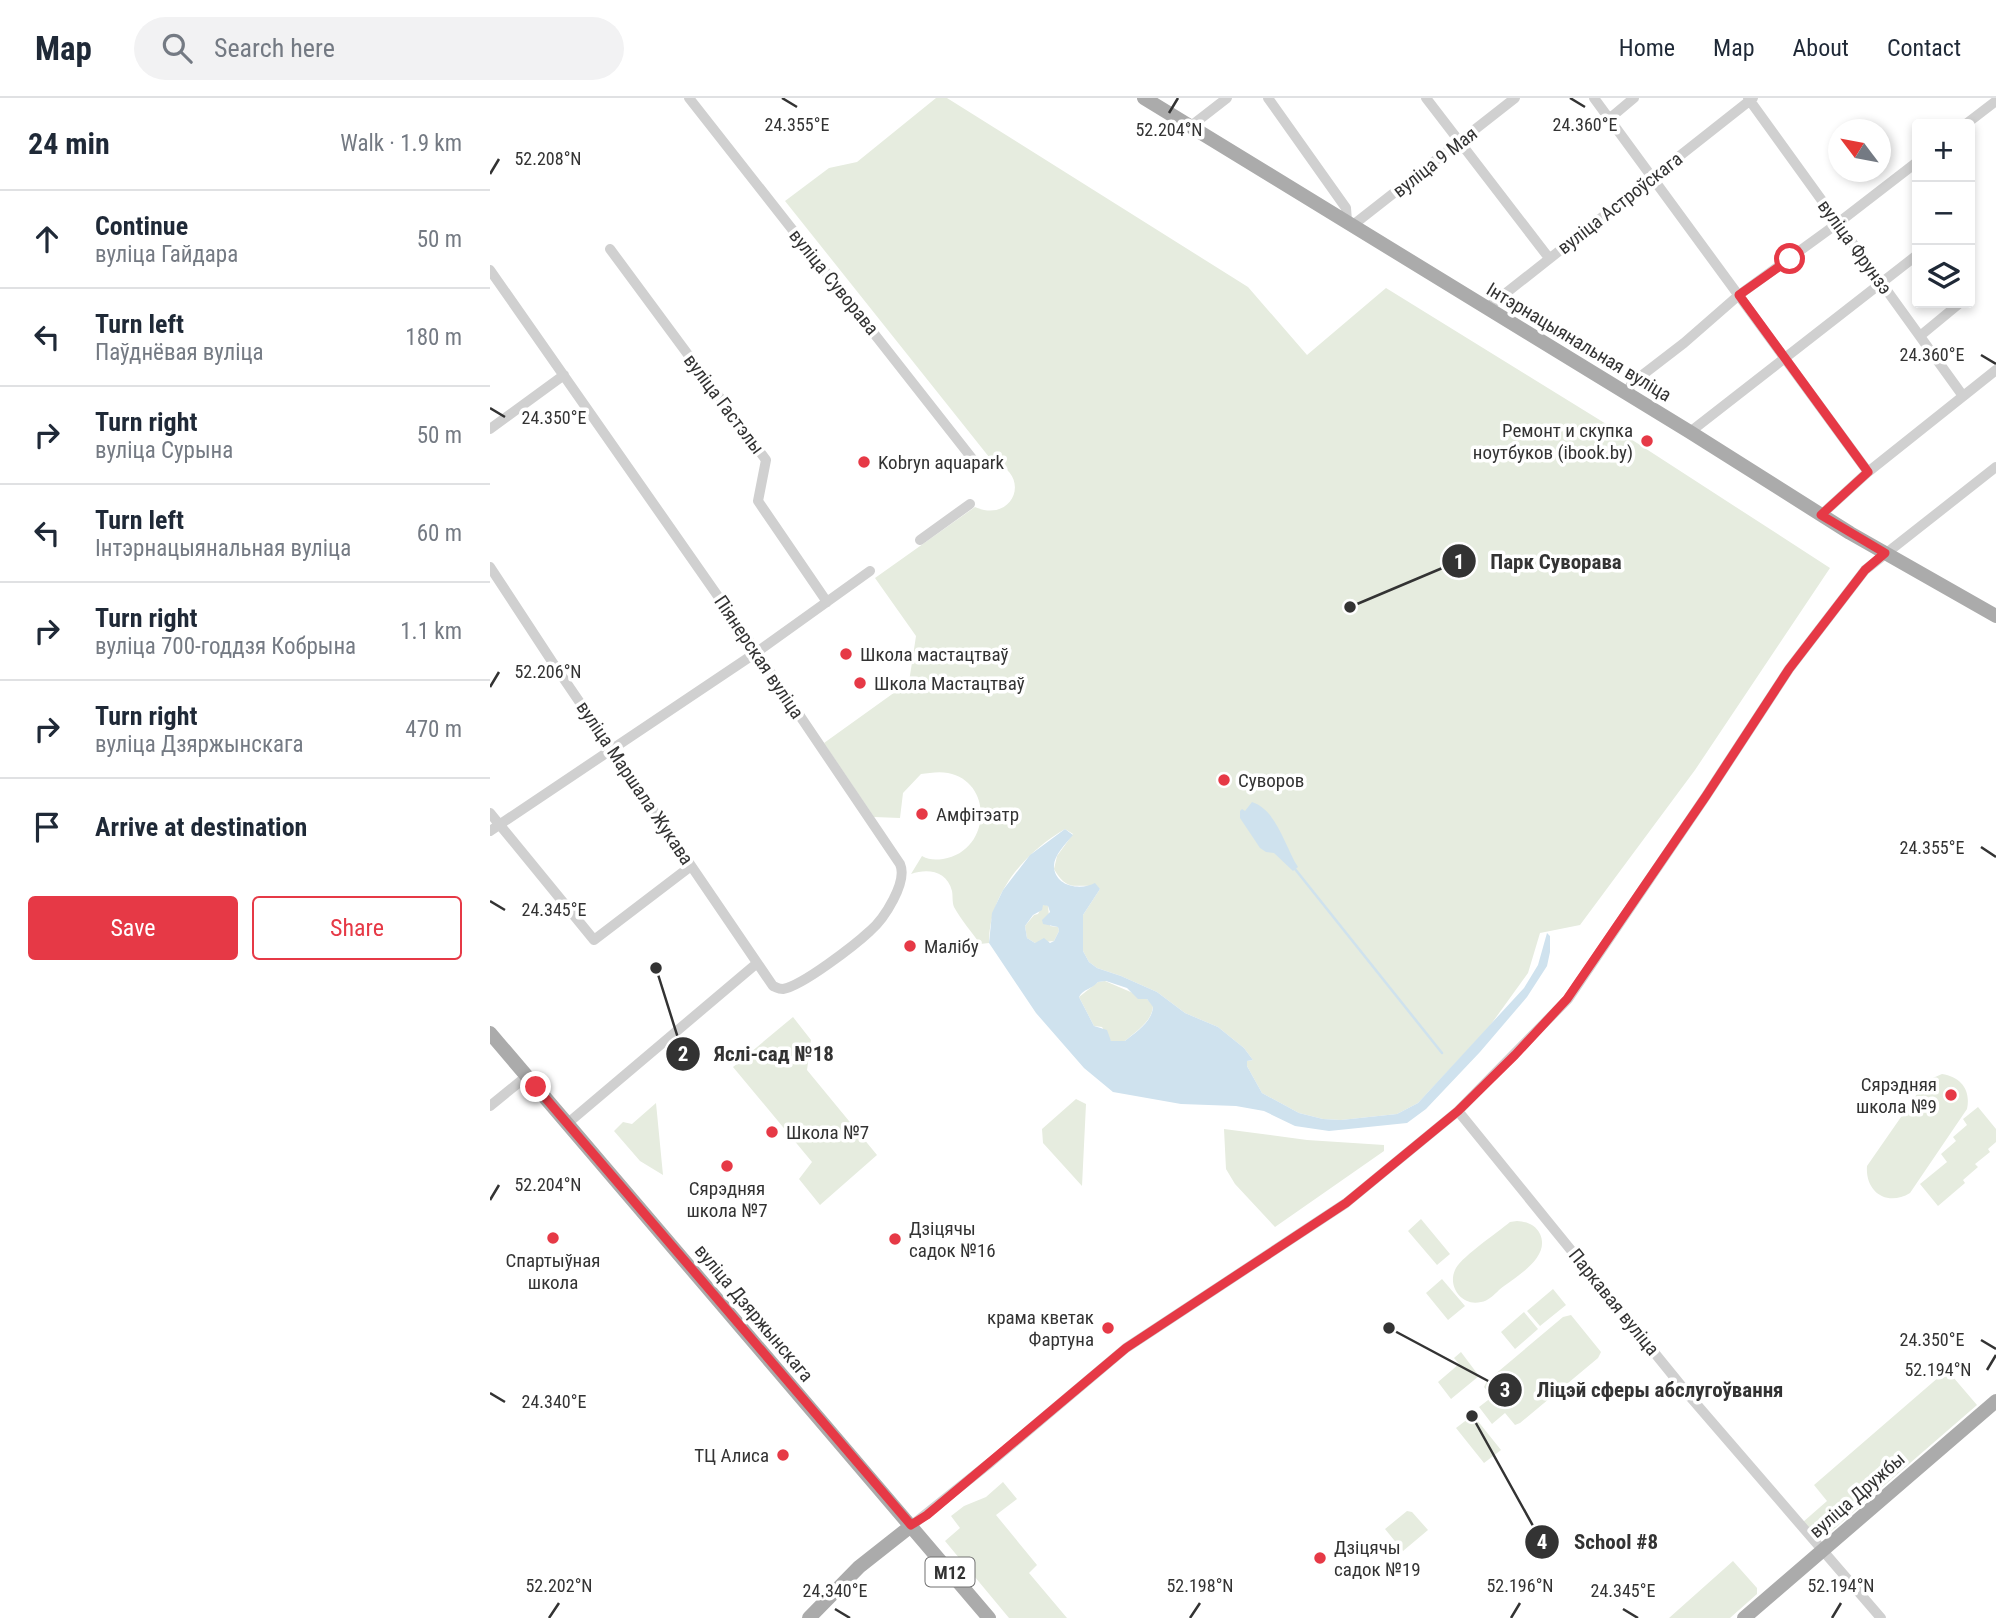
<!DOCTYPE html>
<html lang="en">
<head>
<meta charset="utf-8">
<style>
	:root { --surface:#fff; --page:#f2f2f3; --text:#1f2937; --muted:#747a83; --line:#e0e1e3; --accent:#e63946 }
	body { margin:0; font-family:"Roboto Condensed",sans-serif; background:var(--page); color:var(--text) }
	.controls { position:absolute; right:21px; top:21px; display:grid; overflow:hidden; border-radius:7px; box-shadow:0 4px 10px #0003 }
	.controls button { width:63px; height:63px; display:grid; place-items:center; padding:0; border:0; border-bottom:2px solid var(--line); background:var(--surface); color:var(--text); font:35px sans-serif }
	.compass { position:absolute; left:1338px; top:21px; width:63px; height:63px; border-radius:50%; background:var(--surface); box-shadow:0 4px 10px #0003; rotate:302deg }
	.stop { position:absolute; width:21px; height:21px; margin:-16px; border:5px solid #e63946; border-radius:50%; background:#fff }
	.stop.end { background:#e63946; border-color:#fff; box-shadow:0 2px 7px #0008 }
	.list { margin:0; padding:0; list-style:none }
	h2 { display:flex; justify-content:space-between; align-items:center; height:91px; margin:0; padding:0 28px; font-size:30px }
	h2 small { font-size:23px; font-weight:400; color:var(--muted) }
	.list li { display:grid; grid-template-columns:46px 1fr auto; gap:21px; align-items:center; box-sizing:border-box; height:98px; padding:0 28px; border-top:2px solid var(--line) }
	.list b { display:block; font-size:26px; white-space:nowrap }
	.list p { margin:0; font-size:23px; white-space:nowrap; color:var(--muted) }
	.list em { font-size:23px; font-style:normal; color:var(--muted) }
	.actions { display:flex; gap:14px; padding:21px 28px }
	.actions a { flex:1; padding:16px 0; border:2px solid var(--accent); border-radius:7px; text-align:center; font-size:24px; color:var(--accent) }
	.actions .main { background:var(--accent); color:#fff }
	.icon { flex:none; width:38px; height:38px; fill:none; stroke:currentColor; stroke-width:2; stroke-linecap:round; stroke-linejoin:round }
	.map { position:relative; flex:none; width:1506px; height:1520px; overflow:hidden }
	header { display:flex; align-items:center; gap:42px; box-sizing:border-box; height:98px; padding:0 35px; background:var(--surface); border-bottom:2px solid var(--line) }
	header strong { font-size:33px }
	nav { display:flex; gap:38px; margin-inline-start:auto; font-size:24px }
	.search { width:490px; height:63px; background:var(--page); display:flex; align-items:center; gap:18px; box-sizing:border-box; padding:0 24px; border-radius:38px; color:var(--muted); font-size:26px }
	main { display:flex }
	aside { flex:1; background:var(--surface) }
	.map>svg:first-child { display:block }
	.green { fill:#e6ecdf }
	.water { fill:#cfe2ee; fill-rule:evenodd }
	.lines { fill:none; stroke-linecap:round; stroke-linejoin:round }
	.stream { stroke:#cfe2ee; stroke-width:2.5 }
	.minor { stroke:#d0d0d0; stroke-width:10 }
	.major { stroke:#ababab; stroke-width:14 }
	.route { stroke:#e63946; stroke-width:9 }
	.ticks { fill:none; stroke:#333; stroke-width:2.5 }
	.poi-dot { fill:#e63946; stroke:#fff; stroke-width:2.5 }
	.labels { text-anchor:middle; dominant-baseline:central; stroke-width:7; stroke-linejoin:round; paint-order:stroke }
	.shield { fill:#fff; stroke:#707070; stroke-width:2 }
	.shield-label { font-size:18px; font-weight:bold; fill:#333 }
	.street-label { font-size:19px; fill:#333; stroke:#fff }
	.poi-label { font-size:19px; fill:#333; stroke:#fff; text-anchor:start }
	.ticks-label { font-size:18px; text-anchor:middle; fill:#333; stroke:#fff; stroke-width:7; stroke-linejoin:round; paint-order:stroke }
	.leader { fill:none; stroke:#333; stroke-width:2.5 }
	.callout-dot { fill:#333; stroke:#fff; stroke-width:2.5 }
	.mark-label { font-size:21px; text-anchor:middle; font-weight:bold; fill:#fff }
	.callout-label { font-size:21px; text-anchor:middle; font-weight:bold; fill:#333; stroke:#fff; stroke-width:7; stroke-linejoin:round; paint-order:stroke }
</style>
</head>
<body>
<header>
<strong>Map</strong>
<div class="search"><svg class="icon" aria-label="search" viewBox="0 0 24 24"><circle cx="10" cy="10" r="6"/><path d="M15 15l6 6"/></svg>Search here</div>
<nav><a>Home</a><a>Map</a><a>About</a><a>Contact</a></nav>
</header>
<main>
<aside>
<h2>24 min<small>Walk · 1.9 km</small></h2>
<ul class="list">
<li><svg class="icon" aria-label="ahead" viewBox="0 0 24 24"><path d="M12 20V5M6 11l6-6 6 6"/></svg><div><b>Continue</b><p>вуліца Гайдара</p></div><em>50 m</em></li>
<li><svg class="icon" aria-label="left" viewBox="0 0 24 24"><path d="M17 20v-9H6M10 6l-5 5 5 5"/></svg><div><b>Turn left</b><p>Паўднёвая вуліца</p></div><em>180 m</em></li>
<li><svg class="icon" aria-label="right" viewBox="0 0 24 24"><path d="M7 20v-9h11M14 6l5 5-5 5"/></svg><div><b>Turn right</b><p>вуліца Сурына</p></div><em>50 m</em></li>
<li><svg class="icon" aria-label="left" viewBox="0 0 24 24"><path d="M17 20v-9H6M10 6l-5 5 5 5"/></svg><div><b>Turn left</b><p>Інтэрнацыянальная вуліца</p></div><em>60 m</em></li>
<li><svg class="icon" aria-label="right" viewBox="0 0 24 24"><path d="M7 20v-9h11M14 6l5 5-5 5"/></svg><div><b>Turn right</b><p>вуліца 700-годдзя Кобрына</p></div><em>1.1 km</em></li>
<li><svg class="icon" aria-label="right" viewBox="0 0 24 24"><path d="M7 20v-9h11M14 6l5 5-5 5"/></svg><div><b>Turn right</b><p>вуліца Дзяржынскага</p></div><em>470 m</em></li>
<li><svg class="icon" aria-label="arrive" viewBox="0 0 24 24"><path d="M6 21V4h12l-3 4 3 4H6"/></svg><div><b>Arrive at destination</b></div></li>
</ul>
<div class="actions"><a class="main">Save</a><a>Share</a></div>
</aside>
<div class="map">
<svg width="1506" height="1520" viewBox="0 0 1506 1520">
	<rect width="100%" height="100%" fill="#fff"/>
	<path class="green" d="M446 0H457L758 189 817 257 896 190 1147 345 1340 470 1205 672 1090 827 1050 835 1038 875 999 929 928 1005 907 1016 851 1022 833 1021 809 1015 772 995 757 968V963L763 962 754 950 728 929 695 915 667 894 631 878 607 870 599 864 593 853V817L610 791C589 782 579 798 564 771L567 758 583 736 575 731C534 755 499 796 499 845L490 846C482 834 471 822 464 809 462 804 463 798 462 793 457 773 438 770 421 776L432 758C439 762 445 762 453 761 501 753 504 684 458 675 449 673 439 675 431 676L413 695 410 720 384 719 334 645 419 584 426 538 385 480 485 409C523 426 543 377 503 364L295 103 339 70 367 64Z
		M553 806 558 808 560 828 568 829 569 833 564 843 545 845 537 840 535 828 544 817 548 816Z
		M615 883 657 901 663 908C662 924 646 933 635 943H621L612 929 604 928 589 899 608 884Z
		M303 919 321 942 317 972 387 1057 330 1107 309 1081 322 1064 243 969Z
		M1452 976C1471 979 1481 992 1477 1011L1420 1095C1397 1109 1375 1094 1377 1068L1436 983Z
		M586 1001 596 1006 592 1088 553 1045 552 1031Z
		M166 1005 173 1077 150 1063 124 1033 133 1024 142 1026Z
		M1488 1009 1506 1031V1044L1498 1051 1500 1054 1485 1066 1488 1069 1473 1082 1475 1085 1448 1108 1430 1086 1457 1064 1451 1056 1466 1043 1463 1039 1477 1027 1473 1021Z
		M734 1031 817 1042 894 1047V1053L785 1129 745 1086 736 1071Z
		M931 1121 960 1156 947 1167 918 1133Z
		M1027 1123C1037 1124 1045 1126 1050 1136 1061 1160 1025 1179 1009 1192 1004 1197 998 1203 991 1204 972 1209 956 1188 966 1170 974 1157 1007 1135 1020 1124Z
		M952 1181 975 1208 958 1222 936 1195Z
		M1063 1191 1076 1207 1050 1228 1037 1213Z
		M1034 1214 1048 1231 1025 1251 1011 1234Z
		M1081 1217 1111 1254 1108 1260 1030 1325 1025 1327 1015 1315 1002 1326 989 1309 1002 1299 994 1289 997 1283 1073 1219Z
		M971 1254 989 1278 961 1301 948 1284 969 1266 964 1260Z
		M1457 1272 1487 1307 1337 1437C1326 1441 1320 1432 1313 1424L1337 1403 1324 1387Z
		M983 1317 1011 1352 994 1365 966 1330Z
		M513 1384 527 1401 506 1417 547 1467 539 1475 577 1520H519L455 1443 470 1430 461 1418 474 1408 496 1399Z
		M917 1413 922 1414 938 1432 913 1453 895 1431Z
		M1243 1463 1267 1490V1496L1240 1520H1179Z"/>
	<path class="water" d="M762 704C787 712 795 749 808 769L803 773 784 755 776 754 770 750 750 720V713L752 711 755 713Z
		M575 731 583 737C576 746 563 757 564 770 567 790 592 792 605 785L610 791 593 817V853L599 864 607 870 631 878 667 894 695 915 728 929 754 950 763 962 757 963V968L772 995 809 1015 833 1021 851 1022 907 1016 928 1005 1034 890 1048 867 1057 835 1060 838V854L1057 868 1037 899 990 954 936 1011 917 1025 839 1033 805 1028 774 1013 746 1008 691 1006 623 994 594 970 546 915 499 845 502 815 513 792 540 757ZM553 807 558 808 560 814 552 822 553 826 568 829 569 833 564 843 560 845 554 840 545 845 537 840 535 828 543 817 552 812ZM616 883 637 890 648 901H657L663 909C662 924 646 934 635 943H621L617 932 604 928 589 899C593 891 602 891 608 884Z"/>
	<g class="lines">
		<path class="stream" d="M805 771 952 955"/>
		<path class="minor" d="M199 0 488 368
			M778 0 856 110 857 123
			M936 0 1059 160
			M1104 0 1378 374
			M1258 0 1473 298
			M1119 21 1144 0
			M1476 26 1506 3
			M701 28 737 0
			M863 127 1025 0
			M120 151 276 362 268 403 337 504
			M0 172 260 544 410 766C418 784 394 821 380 833 365 847 312 888 293 891 288 891 288 890 283 888L63 565 0 469
			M997 210 1263 0
			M1430 238 1470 205
			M1137 295 1142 285 1194 245 1249 197 1348 125 1427 64
			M0 331 74 277
			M1200 334 1427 157
			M1331 417 1378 374 1506 272
			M430 442 480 406
			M0 715 104 842 201 768
			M0 733 267 554 380 473
			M0 1008 37 978
			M968 1013 1202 1301 1391 1520
			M78 1025 266 866
			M421 1428 501 1364 636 1250 856 1105 968 1013 1078 901 1216 698 1299 571 1375 472 1506 369"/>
		<path class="major" d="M654 0 1200 334 1360 435 1506 518
			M0 935 499 1520
			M319 1520 369 1469 421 1428
			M1254 1520 1506 1303"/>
	</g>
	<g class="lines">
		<path class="route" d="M46 989 421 1427 437 1417 636 1250 856 1105 968 1013 1025 957 1077 901 1216 698 1299 571 1375 472 1395 455 1331 417 1378 374 1249 197 1300 161"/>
	</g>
	<path class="ticks" d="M292 0 307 9M1080 0 1095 9M679 15 688 0M0 76 9 61M1491 257 1506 266M0 310 15 319M0 589 9 574M1491 749 1506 759M0 803 15 812M0 1102 9 1087M1491 1242 1506 1251M1497 1272 1506 1257M0 1295 15 1304M345 1511 360 1520M1133 1511 1148 1520M59 1520 69 1505M700 1520 710 1505M1021 1520 1030 1505M1342 1520 1351 1505"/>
	<g class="poi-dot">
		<circle cx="1157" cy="343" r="7"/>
		<circle cx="374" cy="364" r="7"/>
		<circle cx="356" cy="556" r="7"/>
		<circle cx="370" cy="585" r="7"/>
		<circle cx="734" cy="682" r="7"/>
		<circle cx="432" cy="716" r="7"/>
		<circle cx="420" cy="848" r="7"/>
		<circle cx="1461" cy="997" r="7"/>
		<circle cx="282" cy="1034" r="7"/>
		<circle cx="237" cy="1068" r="7"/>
		<circle cx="63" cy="1140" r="7"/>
		<circle cx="405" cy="1141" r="7"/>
		<circle cx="618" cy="1230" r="7"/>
		<circle cx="293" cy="1357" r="7"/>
		<circle cx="830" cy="1460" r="7"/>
	</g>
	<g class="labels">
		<rect class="shield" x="435.5" y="1459.5" width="49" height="29" rx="5"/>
		<g class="shield-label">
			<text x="460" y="1474">М12</text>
		</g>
		<g class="street-label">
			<text transform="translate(945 64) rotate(-38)">вуліца 9 Мая</text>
			<text transform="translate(1130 105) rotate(-38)">вуліца Астроўскага</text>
			<text transform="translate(1365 149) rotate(54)">вуліца Фрунзэ</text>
			<text transform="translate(344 184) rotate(51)">вуліца Суворава</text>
			<text transform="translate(1089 244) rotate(31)">Інтэрнацыянальная вуліца</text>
			<text transform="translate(234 306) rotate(53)">вуліца Гастэлы</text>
			<text transform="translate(269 559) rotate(56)">Піянерская вуліца</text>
			<text transform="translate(145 685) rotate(56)">вуліца Маршала Жукава</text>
			<text transform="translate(1124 1204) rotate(51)">Паркавая вуліца</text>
			<text transform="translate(264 1215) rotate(50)">вуліца Дзяржынскага</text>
			<text transform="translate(1367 1397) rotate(-41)">вуліца Дружбы</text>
		</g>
		<g class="poi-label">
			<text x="1143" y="332" text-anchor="end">Ремонт и скупка<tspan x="1143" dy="22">ноутбуков (ibook.by)</tspan></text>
			<text x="388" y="364">Kobryn aquapark</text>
			<text x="370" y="556">Школа мастацтваў</text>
			<text x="384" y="585">Школа Мастацтваў</text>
			<text x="748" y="682">Суворов</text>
			<text x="446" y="716">Амфітэатр</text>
			<text x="434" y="848">Малібу</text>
			<text x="1447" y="986" text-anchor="end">Сярэдняя<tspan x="1447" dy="22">школа №9</tspan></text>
			<text x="296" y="1034">Школа №7</text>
			<text x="237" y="1090" text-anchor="middle">Сярэдняя<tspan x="237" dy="22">школа №7</tspan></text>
			<text x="419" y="1130">Дзіцячы<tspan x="419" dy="22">садок №16</tspan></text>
			<text x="63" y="1162" text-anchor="middle">Спартыўная<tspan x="63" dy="22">школа</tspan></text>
			<text x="604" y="1219" text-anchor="end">крама кветак<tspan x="604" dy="22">Фартуна</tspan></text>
			<text x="279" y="1357" text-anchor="end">ТЦ Алиса</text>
			<text x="844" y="1449">Дзіцячы<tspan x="844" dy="22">садок №19</tspan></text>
		</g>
	</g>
	<g class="ticks-label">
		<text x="307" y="33">24.355°E</text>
		<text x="1095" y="33">24.360°E</text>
		<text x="679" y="38">52.204°N</text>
		<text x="58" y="67">52.208°N</text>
		<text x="1442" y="263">24.360°E</text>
		<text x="64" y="326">24.350°E</text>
		<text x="58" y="580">52.206°N</text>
		<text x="1442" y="756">24.355°E</text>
		<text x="64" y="818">24.345°E</text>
		<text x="58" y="1093">52.204°N</text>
		<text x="1442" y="1248">24.350°E</text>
		<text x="1448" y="1278">52.194°N</text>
		<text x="64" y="1310">24.340°E</text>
		<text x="69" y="1494">52.202°N</text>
		<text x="710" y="1494">52.198°N</text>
		<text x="1030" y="1494">52.196°N</text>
		<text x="1351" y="1494">52.194°N</text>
		<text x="345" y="1499">24.340°E</text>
		<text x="1133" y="1499">24.345°E</text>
	</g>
	<path class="leader" d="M860 509L969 463M166 870L193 956M899 1230L1015 1292M982 1318L1052 1444"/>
	<g class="callout-dot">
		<circle cx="860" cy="509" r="7"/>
		<circle cx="166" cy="870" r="7"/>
		<circle cx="899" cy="1230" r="7"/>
		<circle cx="982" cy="1318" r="7"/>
		<circle cx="969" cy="463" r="18"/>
		<circle cx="193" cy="956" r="18"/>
		<circle cx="1015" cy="1292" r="18"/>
		<circle cx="1052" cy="1444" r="18"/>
	</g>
	<g class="mark-label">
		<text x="969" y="471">1</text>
		<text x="193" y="963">2</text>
		<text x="1015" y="1299">3</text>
		<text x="1052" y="1451">4</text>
	</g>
	<g class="callout-label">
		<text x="1066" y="471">Парк Суворава</text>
		<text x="284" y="963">Яслі-сад №18</text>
		<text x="1170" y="1299">Ліцэй сферы абслугоўвання</text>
		<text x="1126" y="1451">School #8</text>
	</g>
</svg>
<div class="controls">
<button>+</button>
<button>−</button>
<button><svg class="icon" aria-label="layers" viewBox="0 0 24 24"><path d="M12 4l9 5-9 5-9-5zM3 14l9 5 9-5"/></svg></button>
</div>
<svg class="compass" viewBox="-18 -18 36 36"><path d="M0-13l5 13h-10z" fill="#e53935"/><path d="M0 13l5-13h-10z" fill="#747a83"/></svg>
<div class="stop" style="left:1300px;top:161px"></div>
<div class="stop end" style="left:46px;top:989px"></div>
</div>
</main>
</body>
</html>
